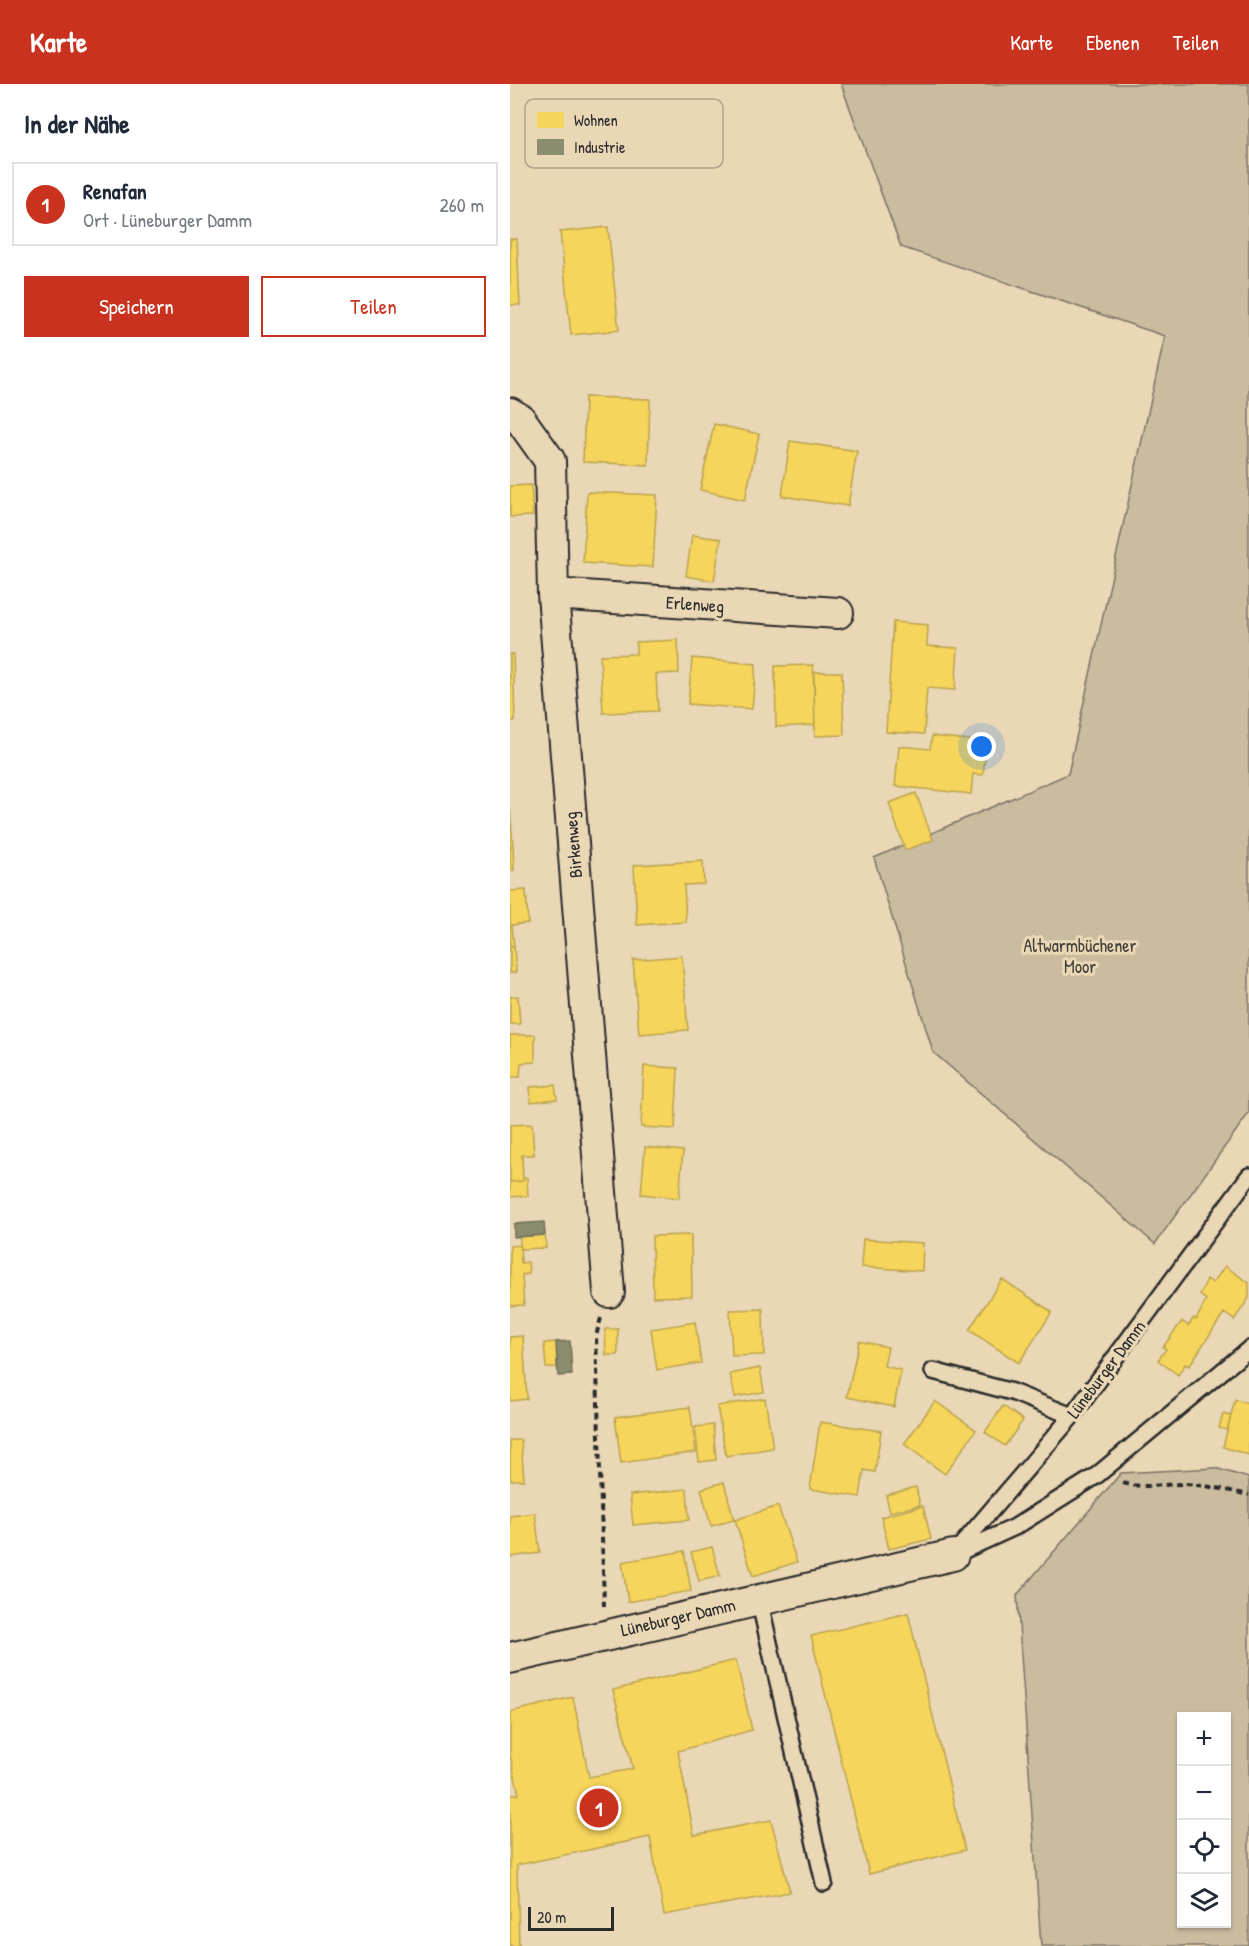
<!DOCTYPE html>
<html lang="de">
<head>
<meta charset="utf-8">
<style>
	:root { --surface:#fff; --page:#f2f2f3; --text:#1f2937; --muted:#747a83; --line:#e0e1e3; --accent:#c8321e }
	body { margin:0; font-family:"Patrick Hand",sans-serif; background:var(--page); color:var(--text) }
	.controls { position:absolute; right:18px; bottom:18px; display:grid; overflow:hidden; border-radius:0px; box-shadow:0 2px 4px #0004 }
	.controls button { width:54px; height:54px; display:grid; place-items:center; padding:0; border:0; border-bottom:2px solid var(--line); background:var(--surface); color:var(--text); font:30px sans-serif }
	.scale { position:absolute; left:18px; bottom:15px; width:86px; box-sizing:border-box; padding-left:6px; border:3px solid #2b2b2b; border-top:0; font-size:16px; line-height:21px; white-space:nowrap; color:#2b2b2b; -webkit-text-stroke:4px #ead7b5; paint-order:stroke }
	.you { position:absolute; left:472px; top:663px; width:21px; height:21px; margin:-15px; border:4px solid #fff; border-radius:50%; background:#1a73e8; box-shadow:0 0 0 9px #1a73e833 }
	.badge { display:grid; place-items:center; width:39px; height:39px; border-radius:50%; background:var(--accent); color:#fff; font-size:20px; font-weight:700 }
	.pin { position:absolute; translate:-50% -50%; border:3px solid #fff; box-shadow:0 2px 6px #0006 }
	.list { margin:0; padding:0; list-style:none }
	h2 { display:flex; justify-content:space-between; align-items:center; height:78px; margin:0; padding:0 24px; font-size:26px }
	h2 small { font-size:20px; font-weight:400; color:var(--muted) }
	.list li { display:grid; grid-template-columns:39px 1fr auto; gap:18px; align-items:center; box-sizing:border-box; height:84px; margin:0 12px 12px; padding:0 12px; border:2px solid var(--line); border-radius:0px }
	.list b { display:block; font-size:22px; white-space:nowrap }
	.list p { margin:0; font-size:20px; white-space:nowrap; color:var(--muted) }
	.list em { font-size:20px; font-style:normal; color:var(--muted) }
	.actions { display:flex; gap:12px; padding:18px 24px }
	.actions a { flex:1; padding:14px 0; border:2px solid var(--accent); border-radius:0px; text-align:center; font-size:21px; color:var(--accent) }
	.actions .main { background:var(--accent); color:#fff }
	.icon { flex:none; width:33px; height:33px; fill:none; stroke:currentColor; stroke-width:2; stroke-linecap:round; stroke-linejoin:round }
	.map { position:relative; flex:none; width:739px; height:1862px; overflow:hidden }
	header { display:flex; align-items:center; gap:36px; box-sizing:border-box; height:84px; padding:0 30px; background:var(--accent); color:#fff }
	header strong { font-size:28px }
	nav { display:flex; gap:33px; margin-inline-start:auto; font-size:21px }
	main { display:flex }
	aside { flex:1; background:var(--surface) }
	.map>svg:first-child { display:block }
	.green { fill:#cbbb9f; stroke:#7b7365; stroke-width:1.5; fill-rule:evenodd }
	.homes { fill:#f6d55c; stroke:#b9a24d; stroke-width:1.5 }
	.industry { fill:#8c8c6e; stroke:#6f6f5a; stroke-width:1.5 }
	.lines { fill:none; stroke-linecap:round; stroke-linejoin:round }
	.service-casing { stroke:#2b2b2b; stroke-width:20 }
	.minor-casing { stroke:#2b2b2b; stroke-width:34 }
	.path { stroke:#2b2b2b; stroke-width:4; stroke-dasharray:6 4.5; stroke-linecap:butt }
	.service { stroke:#ead7b5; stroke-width:15 }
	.minor { stroke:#ead7b5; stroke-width:30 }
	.labels { text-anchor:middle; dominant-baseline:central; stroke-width:6; stroke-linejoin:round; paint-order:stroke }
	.street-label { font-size:18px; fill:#2b2b2b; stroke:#ead7b5 }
	.park-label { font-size:18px; fill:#43413c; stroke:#ead7b5 }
	.key { fill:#ead7b5; stroke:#b1a38c; stroke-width:1.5 }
	.key-label { font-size:16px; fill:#2b2b2b }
</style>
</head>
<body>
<header>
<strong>Karte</strong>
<nav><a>Karte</a><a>Ebenen</a><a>Teilen</a></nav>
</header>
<main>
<aside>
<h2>In der Nähe<small></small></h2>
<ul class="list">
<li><span class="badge">1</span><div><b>Renafan</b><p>Ort · Lüneburger Damm</p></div><em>260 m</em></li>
</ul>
<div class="actions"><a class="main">Speichern</a><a>Teilen</a></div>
</aside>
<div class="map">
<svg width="739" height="1862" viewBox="0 0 739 1862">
	<rect width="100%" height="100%" fill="#ead7b5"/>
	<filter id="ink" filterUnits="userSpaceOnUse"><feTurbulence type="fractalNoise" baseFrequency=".0167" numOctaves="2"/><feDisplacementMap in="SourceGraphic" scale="12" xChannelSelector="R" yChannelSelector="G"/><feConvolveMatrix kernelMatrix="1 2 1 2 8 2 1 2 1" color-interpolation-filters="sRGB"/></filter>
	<g filter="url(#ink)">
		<path class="green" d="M331 0H739V1029L645 1160 423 968 364 774 558 690 655 252 391 163Z
			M705 1384 739 1394V1862H531L507 1511 611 1389ZM716 1632V1840H672V1632Z"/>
		<path class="homes" d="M98 143 109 246 61 251 50 148Z
			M0 155H7L10 221H0Z
			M75 313 140 315 138 381 73 378Z
			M204 340 249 350 235 416 190 406Z
			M280 357 347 367 338 422 272 412Z
			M21 401 23 432 0 433V402Z
			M77 408 147 411 143 483 73 479Z
			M182 451 211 455 204 497 176 492Z
			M383 538 418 541 417 562 448 564 445 606 417 604 414 650 376 648Z
			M168 556 169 589 146 590 148 627 93 629 90 571 126 570V558Z
			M0 570H3L5 637H0Z
			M182 574 246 580 242 625 178 620Z
			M303 581 305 641 266 643 265 582Z
			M304 588H332L334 651 305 652Z
			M422 652 477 658 473 691 463 690 461 710 385 702 389 662 420 665Z
			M406 709 423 756 395 766 379 719Z
			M0 722 3 763H0Z
			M0 763H3L4 786 0 787Z
			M193 777 194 800 174 801 176 838 127 841 124 781Z
			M16 806 18 839 2 841 4 863H0V807Z
			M0 863H4L6 888 0 889Z
			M172 872 178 946 129 950 123 876Z
			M8 912 10 940H0V913Z
			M0 951H25V978L11 979 10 993H0Z
			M134 982 168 984 165 1045 131 1043Z
			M45 1001 47 1015 21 1018 20 1003Z
			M22 1040 24 1071H12L13 1097 0 1098V1041Z
			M135 1063 173 1067 169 1114 131 1110Z
			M13 1094H17L18 1112 0 1113V1098L13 1097Z
			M35 1151 36 1164 10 1165V1153Z
			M181 1151 182 1212 143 1213 142 1152Z
			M353 1155 413 1159 412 1187 351 1183Z
			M10 1161 11 1179 18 1178 19 1190 12 1191 14 1221 0 1222V1162Z
			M715 1182 739 1199V1214L724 1236 714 1229 679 1282 675 1280 668 1291 648 1276 656 1265 653 1263 672 1237 678 1242 684 1234 686 1236 696 1216 690 1211 697 1195 703 1199Z
			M492 1195 542 1228 509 1279 459 1246Z
			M253 1225 254 1271 222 1272 220 1226Z
			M185 1238 191 1279 147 1286 141 1245Z
			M95 1245H108V1271H96Z
			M13 1252 17 1315 0 1317V1253Z
			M349 1257 378 1263 374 1282 391 1286 384 1323 337 1313Z
			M46 1258 47 1283 36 1284 34 1259Z
			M250 1284 254 1308 225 1313 220 1290Z
			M255 1314 263 1364 216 1372 207 1322Z
			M725 1316 739 1319V1371L713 1363Z
			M425 1317 466 1346 435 1390 394 1360Z
			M493 1322 513 1336 495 1362 475 1348Z
			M180 1323 186 1368 111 1379 105 1333Z
			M713 1330 721 1332 717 1346 709 1344Z
			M310 1338 371 1347 365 1388 354 1386 350 1413 300 1405Z
			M203 1341 206 1376 189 1378 185 1343Z
			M0 1356H11L14 1396H0Z
			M214 1398 224 1436 201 1442 191 1405Z
			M406 1403 410 1421 380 1428 376 1411Z
			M177 1405 179 1436 123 1441 120 1411Z
			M268 1422 287 1478 243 1492 225 1436Z
			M413 1422 421 1455 379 1465 371 1433Z
			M25 1429 30 1469 0 1473V1432Z
			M202 1463 210 1492 189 1497 181 1468Z
			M174 1467 181 1507 118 1518 112 1478Z
			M398 1529 455 1766 359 1790 301 1552Z
			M226 1576 242 1646 168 1667 184 1751 261 1736 280 1808 154 1831 140 1753 7 1781 9 1862H0V1711L9 1710 0 1671V1628L63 1613 79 1693 123 1685 103 1606Z"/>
		<path class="industry" d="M34 1138 35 1151 4 1153V1140Z
			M60 1257 62 1291 48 1292 46 1258Z"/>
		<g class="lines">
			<defs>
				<path id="service" d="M423 1287 502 1308 562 1332
					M448 1469 505 1443 586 1392 739 1265
					M443 1471 562 1332 739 1092
					M249 1515 314 1799"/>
				<path id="minor" d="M0 329 10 335 40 377 43 510 99 1208
					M43 510 328 529
					M0 1574 443 1471"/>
			</defs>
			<use href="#service" class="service-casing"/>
			<use href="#minor" class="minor-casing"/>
			<path class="path" d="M91 1234 86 1252 94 1522
				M613 1399C633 1405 653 1400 674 1400 696 1401 717 1406 739 1411"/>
			<use href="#service" class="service"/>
			<use href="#minor" class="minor"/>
		</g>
	</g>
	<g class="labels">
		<g class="street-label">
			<text transform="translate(185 520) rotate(4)">Erlenweg</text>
			<text transform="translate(63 761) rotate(-95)">Birkenweg</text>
			<text transform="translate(596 1285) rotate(-53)">Lüneburger Damm</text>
			<text transform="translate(168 1533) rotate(-13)">Lüneburger Damm</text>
		</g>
		<g class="park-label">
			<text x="570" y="861">Altwarmbüchener<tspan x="570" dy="21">Moor</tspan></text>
		</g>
	</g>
	<rect x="15" y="15" width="198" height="69" rx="9" class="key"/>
	<rect x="27" y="28" width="27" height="16" fill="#f6d55c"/>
	<rect x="27" y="55" width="27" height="16" fill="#8c8c6e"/>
	<g class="key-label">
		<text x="64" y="42">Wohnen</text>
		<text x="64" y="69">Industrie</text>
	</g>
</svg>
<div class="controls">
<button>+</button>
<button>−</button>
<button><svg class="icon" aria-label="locate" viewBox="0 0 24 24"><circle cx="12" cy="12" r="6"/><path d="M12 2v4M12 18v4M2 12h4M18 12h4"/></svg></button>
<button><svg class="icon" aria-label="layers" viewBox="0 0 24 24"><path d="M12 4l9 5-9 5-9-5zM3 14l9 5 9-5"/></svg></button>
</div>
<div class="scale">20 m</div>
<div class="you"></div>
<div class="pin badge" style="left:89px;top:1724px">1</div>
</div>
</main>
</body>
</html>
